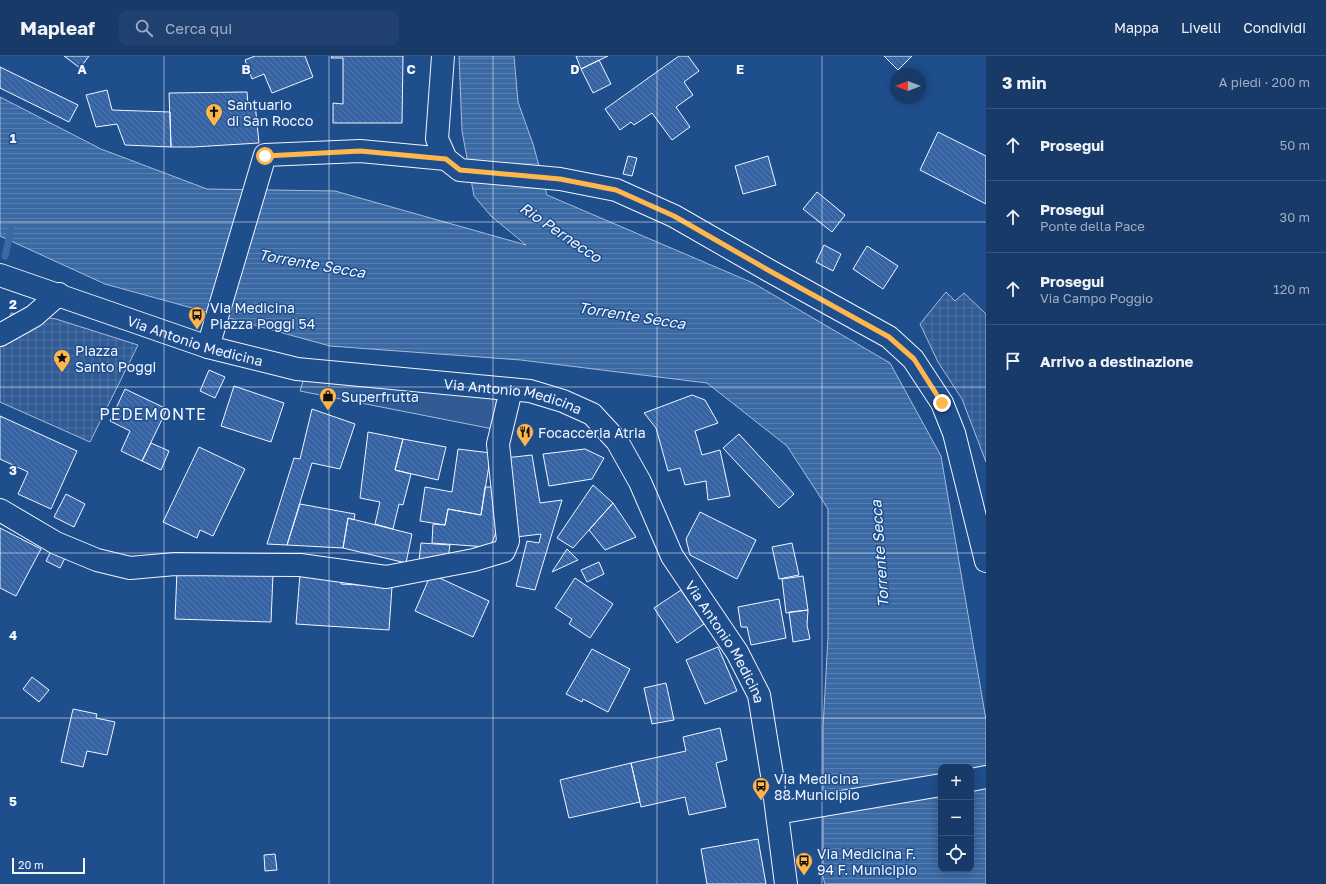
<!DOCTYPE html>
<html lang="it">
<head>
<meta charset="utf-8">
<style>
	:root { --surface:#173a69; --page:#20416f; --text:#f1f3f6; --muted:#9eadc0; --line:#36547d }
	body { margin:0; font-family:"Golos Text",sans-serif; background:var(--page); color:var(--text) }
	.controls { position:absolute; right:12px; bottom:12px; display:grid; overflow:hidden; border-radius:8px; box-shadow:0 2px 10px #0003 }
	.controls button { width:36px; height:36px; display:grid; place-items:center; padding:0; border:0; border-bottom:1px solid var(--line); background:var(--surface); color:var(--text); font:20px sans-serif }
	.compass { position:absolute; left:890px; top:12px; width:36px; height:36px; border-radius:50%; background:var(--surface); box-shadow:0 2px 10px #0003; rotate:270deg }
	.scale { position:absolute; left:12px; bottom:10px; width:73px; box-sizing:border-box; padding-left:4px; border:2px solid #f2f6ff; border-top:0; font-size:11px; line-height:14px; white-space:nowrap; color:#f2f6ff; -webkit-text-stroke:3px #1f4e8c; paint-order:stroke }
	.stop { position:absolute; width:12px; height:12px; margin:-9px; border:3px solid #ffb74d; border-radius:50%; background:#fff }
	.stop.end { background:#ffb74d; border-color:#fff; box-shadow:0 1px 4px #0008 }
	.list { margin:0; padding:0; list-style:none }
	h2 { display:flex; justify-content:space-between; align-items:center; height:52px; margin:0; padding:0 16px; font-size:17px }
	h2 small { font-size:13px; font-weight:400; color:var(--muted) }
	.list li { display:grid; grid-template-columns:26px 1fr auto; gap:12px; align-items:center; box-sizing:border-box; height:72px; padding:0 16px; border-top:1px solid var(--line) }
	.list b { display:block; font-size:15px; white-space:nowrap }
	.list p { margin:0; font-size:13px; white-space:nowrap; color:var(--muted) }
	.list em { font-size:13px; font-style:normal; color:var(--muted) }
	.icon { flex:none; width:22px; height:22px; fill:none; stroke:currentColor; stroke-width:2; stroke-linecap:round; stroke-linejoin:round }
	.map { position:relative; flex:none; width:986px; height:828px; overflow:hidden }
	header { display:flex; align-items:center; gap:24px; box-sizing:border-box; height:56px; padding:0 20px; background:var(--surface); border-bottom:1px solid var(--line) }
	header strong { font-size:19px }
	nav { display:flex; gap:22px; margin-inline-start:auto; font-size:14px }
	.search { width:280px; height:36px; background:var(--page); display:flex; align-items:center; gap:10px; box-sizing:border-box; padding:0 14px; border-radius:8px; color:var(--muted); font-size:15px }
	main { display:flex }
	aside { flex:1; background:var(--surface) }
	.map>svg:first-child { display:block }
	.parking { fill:#305b95; stroke:#a8bbd7 }
	.plaza { fill:url(#plaza-grid); stroke:#a8bbd7 }
	.water { fill:url(#water-rules); stroke:#a8bbd7; fill-rule:evenodd }
	.lines { fill:none; stroke-linecap:round; stroke-linejoin:round }
	.stream { stroke:#3b69a3; stroke-width:7 }
	.building { fill:url(#building-back-hatch); stroke:#f2f6ff }
	.minor-casing { stroke:#f2f6ff; stroke-width:24 }
	.secondary-casing { stroke:#f2f6ff; stroke-width:24 }
	.minor { stroke:#1f4e8c; stroke-width:22 }
	.secondary { stroke:#1f4e8c; stroke-width:22 }
	.route { stroke:#ffb74d; stroke-width:5 }
	.grid { fill:none; stroke:#f2f6ff; stroke-width:1; stroke-opacity:0.55 }
	.labels { text-anchor:middle; dominant-baseline:central; stroke-width:3; stroke-linejoin:round; paint-order:stroke }
	.poi-label { font-size:14px; fill:#f2f6ff; stroke:#1f4e8c; text-anchor:start }
	.street-label { font-size:14px; fill:#f2f6ff; stroke:#1f4e8c }
	.water-label { font-size:15px; font-style:italic; fill:#f2f6ff; stroke:#1f4e8c }
	.quarter-label { font-size:16px; letter-spacing:1px; fill:#f2f6ff; stroke:#1f4e8c }
	.grid-label { font-size:13px; text-anchor:middle; font-weight:bold; fill:#f2f6ff; stroke:#1f4e8c; stroke-width:3; stroke-linejoin:round; paint-order:stroke }
</style>
</head>
<body>
<header>
<strong>Mapleaf</strong>
<div class="search"><svg class="icon" aria-label="search" viewBox="0 0 24 24"><circle cx="10" cy="10" r="6"/><path d="M15 15l6 6"/></svg>Cerca qui</div>
<nav><a>Mappa</a><a>Livelli</a><a>Condividi</a></nav>
</header>
<main>
<div class="map">
<svg width="986" height="828" viewBox="0 0 986 828">
	<defs>
		<pattern id="plaza-grid" width="8" height="8" patternUnits="userSpaceOnUse"><rect width="8" height="8" fill="#305b95"/><path d="M0 4h8M4 0v8" fill="none" stroke="#4e73a5"/></pattern>
		<pattern id="water-rules" width="6" height="5" patternUnits="userSpaceOnUse"><rect width="6" height="5" fill="#3b69a3"/><path d="M0 2.5h6" fill="none" stroke="#587fb1"/></pattern>
		<pattern id="building-back-hatch" width="6" height="6" patternUnits="userSpaceOnUse"><rect width="6" height="6" fill="#3563a3"/><path d="M-1 5l2 2M0 0l6 6M5-1l2 2" fill="none" stroke="#537ab1"/></pattern>
	</defs>
	<rect width="100%" height="100%" fill="#1f4e8c"/>
	<path class="parking" d="M304 322 497 339 493 373 300 335Z"/>
	<path class="plaza" d="M946 236 955 245 964 237 986 258V406L962 343 938 306 920 268Z
		M11 257 56 263 138 289 90 386 0 346V270L8 266Z"/>
	<path class="water" d="M459 0H514L518 46 533 88 547 139 753 227 890 307 941 400 986 664V828H825L823 821V672L828 581V453L787 390 707 327 521 304 330 290 105 228 0 180V41L101 93 207 133 335 135 526 189 491 160 474 140 462 75ZM941 711H971V813H941Z"/>
	<g class="lines">
		<path class="stream" d="M5 200 11 175"/>
	</g>
	<path class="building" d="M64 0H89L80 12Z
		M255 0H305L313 21 272 37 264 18 252 23 245 4Z
		M332 0H403L402 67H333V47L343 48V2H331Z
		M576 0H608L581 13Z
		M679 0H688L699 15 684 26 693 39 676 51 690 71 672 84 652 57 634 69 631 66 620 74 605 53Z
		M884 0H912L898 14Z
		M599 4 611 28 593 37 581 13Z
		M0 11 78 49 69 66 0 32Z
		M107 34 112 54 170 56 171 91 125 89 117 68 96 71 86 39Z
		M247 36 248 48 255 47 259 87 193 91H171L169 37Z
		M938 76 986 100V148L920 114Z
		M628 100 637 102 632 120 623 118Z
		M768 100 776 129 743 138 735 110Z
		M817 136 845 159 832 176 803 153Z
		M824 189 841 198 833 215 816 206Z
		M867 190 898 210 883 233 853 213Z
		M209 314 225 321 215 342 200 335Z
		M234 330 284 347 271 386 221 370Z
		M125 333 167 353 142 405 121 395 130 375 110 365Z
		M692 339 705 344 718 367 695 375 702 399 720 394 730 440 708 444 706 425 685 429 680 412 668 415 656 372 644 357Z
		M312 353 355 368 340 413 312 407 287 489 267 488 294 402 300 403Z
		M0 360 77 395 51 453 18 438 28 416 0 403Z
		M368 376 403 383 395 414 411 418 403 449 399 448 393 473 375 468 380 446 360 442Z
		M739 378 794 438 779 452 723 392Z
		M403 383 446 391 438 424 395 414Z
		M151 387 169 395 161 414 142 405Z
		M199 391 245 413 213 480 200 474 197 482 163 466Z
		M458 393 491 397 481 459 448 453 445 469 420 465 425 431 452 436Z
		M585 393 604 402 592 423 549 430 543 398Z
		M532 399 540 447 562 444 535 534 516 530 527 485 539 487 541 478 516 481 505 402Z
		M593 429 613 447 573 492 557 482Z
		M485 431H497L496 476 492 487 487 491 432 487 433 468 445 469 448 453 481 459Z
		M66 438 85 448 74 471 54 461Z
		M613 447 636 481 605 494 589 474Z
		M300 448 355 458 354 464 348 462 343 492 287 489Z
		M700 456 756 484 737 523 690 499 686 483Z
		M348 462 412 478 406 507 343 492Z
		M0 472 41 493 16 540 0 532Z
		M421 487 450 489 448 502 430 501V505H419Z
		M792 487 799 519 779 523 772 491Z
		M567 493 578 504 552 516Z
		M51 495 65 502 60 512 46 505Z
		M599 506 604 518 587 526 581 514Z
		M177 515 273 518 271 566 175 563Z
		M300 518 341 521V528L392 531 389 574 296 568Z
		M431 518 489 545 473 581 415 555Z
		M803 520 808 554 786 557 782 523Z
		M575 522 613 548 590 582 569 568 572 563 555 552Z
		M681 534 704 568 677 587 654 552Z
		M779 543 786 582 751 589 747 571H741L738 551Z
		M808 554 807 569 810 583 793 586 789 556Z
		M718 591 737 635 705 648 686 604Z
		M592 593 630 613 608 656 583 643 582 646 566 638Z
		M32 621 49 634 39 646 23 633Z
		M666 627 674 664 652 668 644 632Z
		M73 653 97 658 96 662 115 666 107 699 87 695 83 711 61 706Z
		M720 672 727 704 716 707 726 751 689 759 685 741 641 751 631 707 686 695 683 681Z
		M631 707 640 746 569 762 560 724Z
		M758 783 766 828H707L701 793Z
		M275 798 277 814 265 815 264 799Z"/>
	<g class="lines">
		<defs>
			<path id="minor" d="M443 0 437 83 446 103 460 114 560 123 616 134 674 160 768 214 889 281 913 303 942 347 954 377 986 505
				M0 279 34 260 59 238
				M208 291 265 99 360 95 446 103
				M0 454 56 487 97 504 130 512 175 508 300 509 386 521 474 504 504 495 508 485 498 388 511 334
				M971 724 986 721
				M777 757 941 729"/>
			<g id="secondary">
				<path id="s1" d="M0 219 208 291 297 313 530 335 563 345 592 358 617 385 640 426 672 500 737 596 759 639 772 719 786 828"/>
			</g>
		</defs>
		<use href="#minor" class="minor-casing"/>
		<use href="#secondary" class="secondary-casing"/>
		<use href="#minor" class="minor"/>
		<use href="#secondary" class="secondary"/>
	</g>
	<g class="lines">
		<path class="route" d="M265 100 360 95 446 103 460 114 560 123 616 134 674 160 768 214 889 281 914 303 942 347"/>
	</g>
	<path class="grid" d="M164 0V828M329 0V828M493 0V828M657 0V828M822 0V828M0 166H986M0 331H986M0 497H986M0 662H986"/>
	<defs>
		<symbol id="church-pin" viewBox="-11 -11 22 30"><path d="M0 17L-7.5 6A9.5 9.5 0 1 1 7.5 6Z" fill="#ffb74d" stroke="#1f4e8c"/><path d="M-1.2-6h2.4v3.5h3.3v2.4h-3.3V6h-2.4V-.1h-3.3v-2.4h3.3Z" fill="#111"/></symbol>
		<symbol id="bus-pin" viewBox="-11 -11 22 30"><path d="M0 17L-7.5 6A9.5 9.5 0 1 1 7.5 6Z" fill="#ffb74d" stroke="#1f4e8c"/><path d="M-5-6H5V4H4V6H2V4H-2V6H-4V4H-5ZM-3.5-4V0h7V-4ZM-3.5 1.2v1.5H-2V1.2ZM2 1.2v1.5H3.5V1.2Z" fill="#111"/></symbol>
		<symbol id="sight-pin" viewBox="-11 -11 22 30"><path d="M0 17L-7.5 6A9.5 9.5 0 1 1 7.5 6Z" fill="#ffb74d" stroke="#1f4e8c"/><path d="M0-6L1.8-2.2L6-1.7L2.9 1.2L3.7 5.4L0 3.3L-3.7 5.4L-2.9 1.2L-6-1.7L-1.8-2.2Z" fill="#111"/></symbol>
		<symbol id="shop-pin" viewBox="-11 -11 22 30"><path d="M0 17L-7.5 6A9.5 9.5 0 1 1 7.5 6Z" fill="#ffb74d" stroke="#1f4e8c"/><path d="M-5-2.5h2.3a2.7 3.5 0 0 1 5.4 0H5L5.5 6h-11ZM-1.5-2.5h3a1.5 2.3 0 0 0-3 0Z" fill="#111"/></symbol>
		<symbol id="restaurant-pin" viewBox="-11 -11 22 30"><path d="M0 17L-7.5 6A9.5 9.5 0 1 1 7.5 6Z" fill="#ffb74d" stroke="#1f4e8c"/><path d="M-5-6h1v4h1v-4h1v4h1v-4h1v5L-1.5 .5V6h-2V.5L-5-1ZM5-6V6H3V1.5H1.5Q1.5-4 5-6Z" fill="#111"/></symbol>
	</defs>
	<g fill-rule="evenodd">
		<use href="#church-pin" x="204" y="46" width="20" height="27"/>
		<use href="#bus-pin" x="187" y="249" width="20" height="27"/>
		<use href="#sight-pin" x="52" y="292" width="20" height="27"/>
		<use href="#shop-pin" x="318" y="330" width="20" height="27"/>
		<use href="#restaurant-pin" x="515" y="366" width="20" height="27"/>
		<use href="#bus-pin" x="751" y="720" width="20" height="27"/>
		<use href="#bus-pin" x="794" y="795" width="20" height="27"/>
	</g>
	<g class="labels">
		<g class="poi-label">
			<text x="227" y="48">Santuario<tspan x="227" dy="16">di San Rocco</tspan></text>
			<text x="210" y="251">Via Medicina<tspan x="210" dy="16">Piazza Poggi 54</tspan></text>
			<text x="75" y="294">Piazza<tspan x="75" dy="16">Santo Poggi</tspan></text>
			<text x="341" y="340">Superfrutta</text>
			<text x="538" y="376">Focacceria Atria</text>
			<text x="774" y="722">Via Medicina<tspan x="774" dy="16">88 Municipio</tspan></text>
			<text x="817" y="797">Via Medicina F.<tspan x="817" dy="16">94 F. Municipio</tspan></text>
		</g>
		<g class="street-label">
			<text stroke="none"><textPath href="#s1" startOffset="206">Via Antonio Medicina</textPath></text>
			<text stroke="none"><textPath href="#s1" startOffset="530">Via Antonio Medicina</textPath></text>
			<text stroke="none"><textPath href="#s1" startOffset="878">Via Antonio Medicina</textPath></text>
		</g>
		<g class="water-label">
			<text transform="translate(561 176) rotate(34)">Rio Pernecco</text>
			<text transform="translate(312 207) rotate(10)">Torrente Secca</text>
			<text transform="translate(632 259) rotate(9)">Torrente Secca</text>
			<text transform="translate(879 498) rotate(-94)">Torrente Secca</text>
		</g>
		<g class="quarter-label">
			<text x="153" y="358">PEDEMONTE</text>
		</g>
	</g>
	<g class="grid-label">
		<text x="82" y="18">A</text>
		<text x="246" y="18">B</text>
		<text x="411" y="18">C</text>
		<text x="575" y="18">D</text>
		<text x="740" y="18">E</text>
		<text x="13" y="87">1</text>
		<text x="13" y="253">2</text>
		<text x="13" y="419">3</text>
		<text x="13" y="584">4</text>
		<text x="13" y="750">5</text>
	</g>
</svg>
<div class="controls">
<button>+</button>
<button>−</button>
<button><svg class="icon" aria-label="locate" viewBox="0 0 24 24"><circle cx="12" cy="12" r="6"/><path d="M12 2v4M12 18v4M2 12h4M18 12h4"/></svg></button>
</div>
<svg class="compass" viewBox="-18 -18 36 36"><path d="M0-13l5 13h-10z" fill="#e53935"/><path d="M0 13l5-13h-10z" fill="#9eadc0"/></svg>
<div class="scale">20 m</div>
<div class="stop" style="left:265px;top:100px"></div>
<div class="stop end" style="left:942px;top:347px"></div>
</div>
<aside>
<h2>3 min<small>A piedi · 200 m</small></h2>
<ul class="list">
<li><svg class="icon" aria-label="ahead" viewBox="0 0 24 24"><path d="M12 20V5M6 11l6-6 6 6"/></svg><div><b>Prosegui</b></div><em>50 m</em></li>
<li><svg class="icon" aria-label="ahead" viewBox="0 0 24 24"><path d="M12 20V5M6 11l6-6 6 6"/></svg><div><b>Prosegui</b><p>Ponte della Pace</p></div><em>30 m</em></li>
<li><svg class="icon" aria-label="ahead" viewBox="0 0 24 24"><path d="M12 20V5M6 11l6-6 6 6"/></svg><div><b>Prosegui</b><p>Via Campo Poggio</p></div><em>120 m</em></li>
<li><svg class="icon" aria-label="arrive" viewBox="0 0 24 24"><path d="M6 21V4h12l-3 4 3 4H6"/></svg><div><b>Arrivo a destinazione</b></div></li>
</ul>
</aside>
</main>
</body>
</html>
